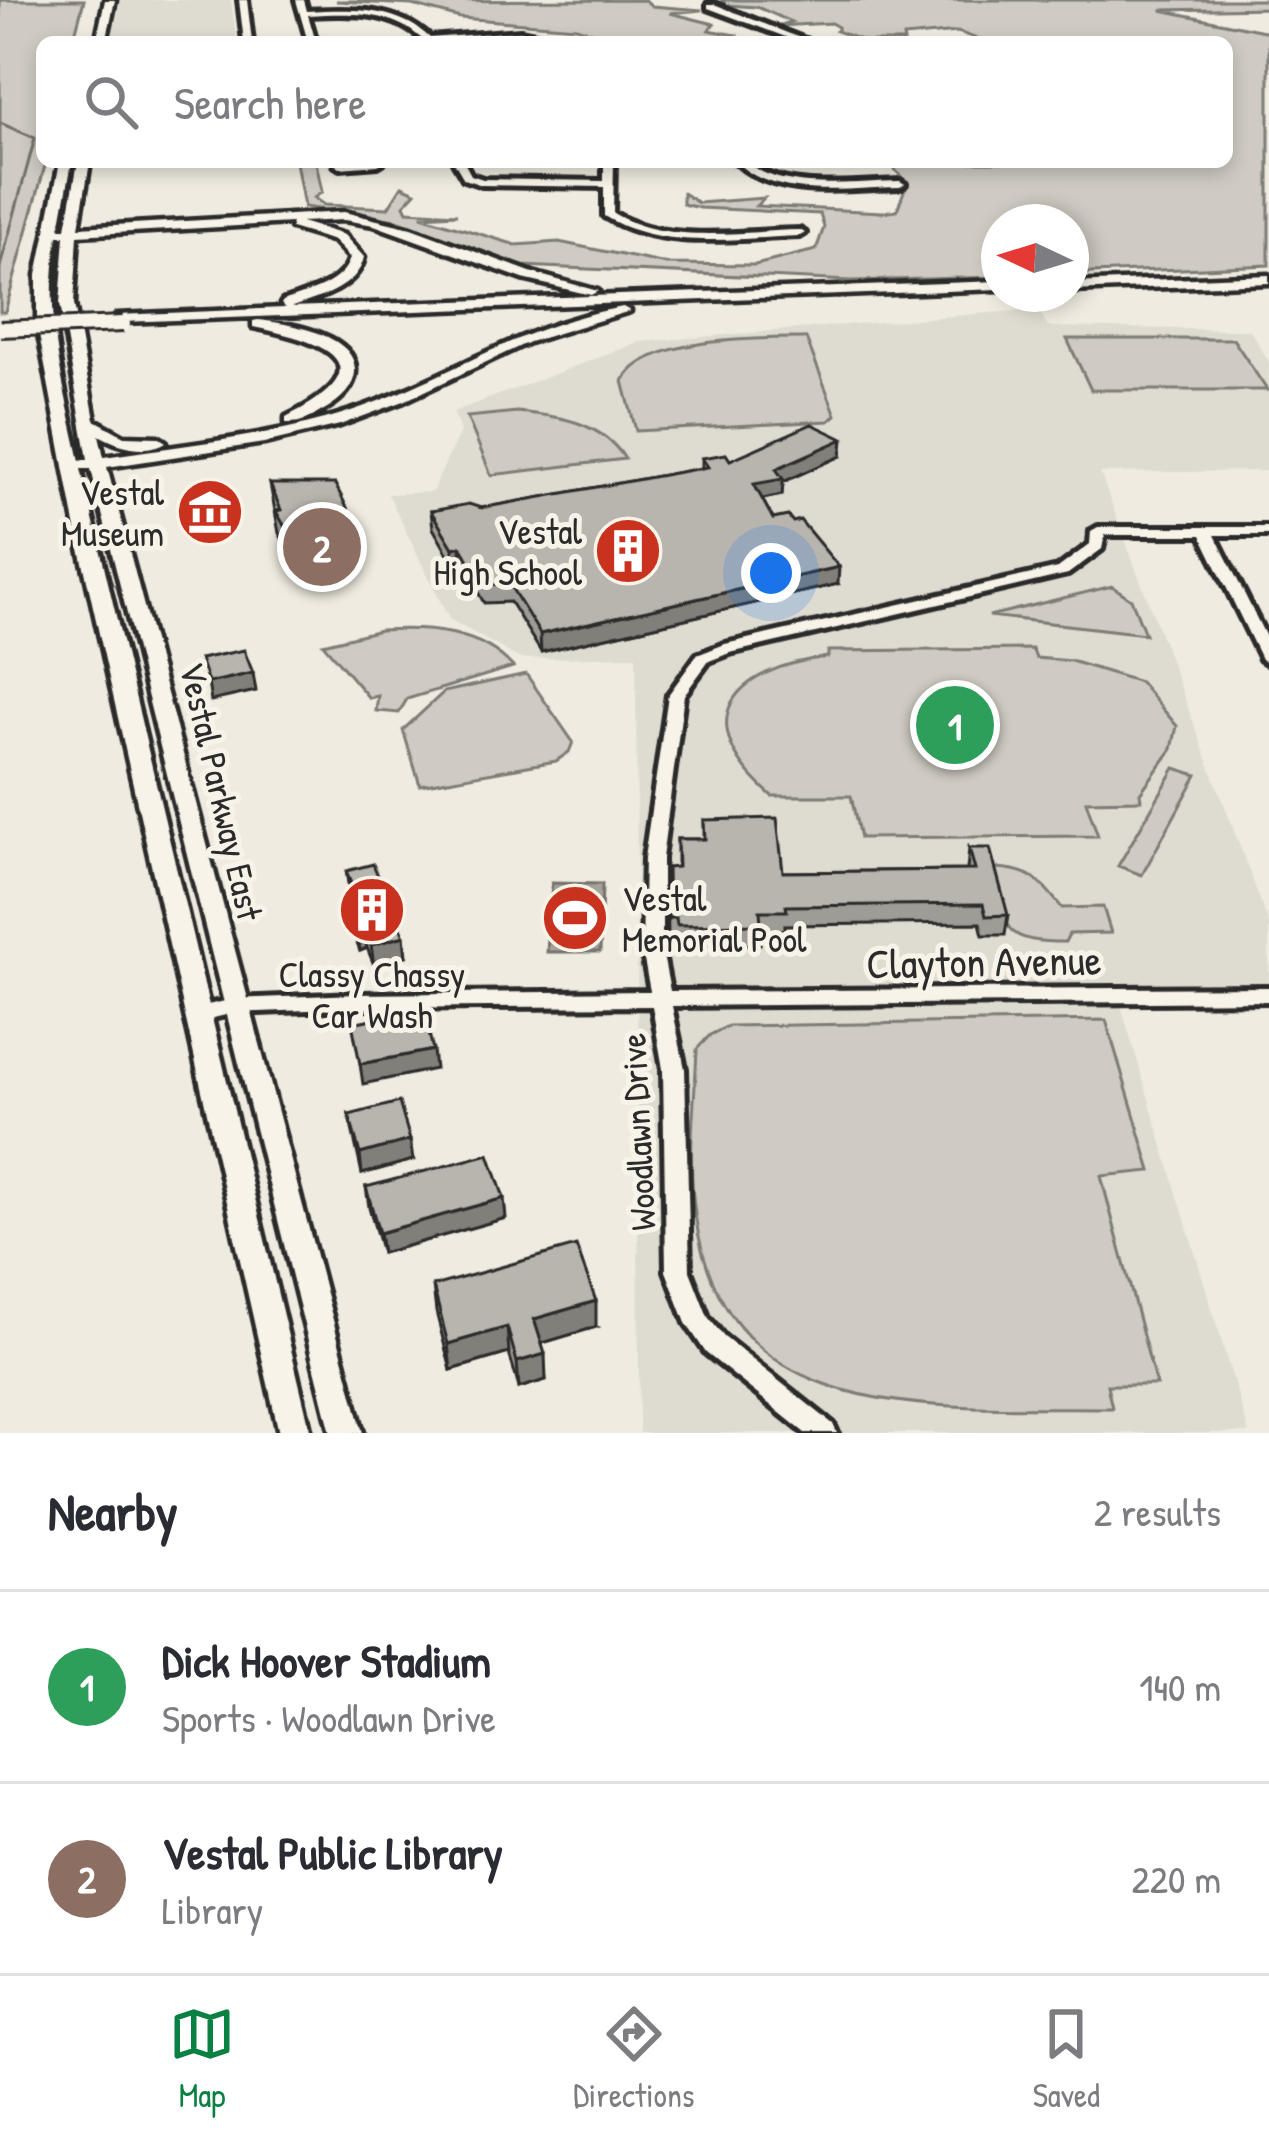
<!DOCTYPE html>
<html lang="en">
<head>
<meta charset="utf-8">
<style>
	:root { --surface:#fff; --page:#f7f7f7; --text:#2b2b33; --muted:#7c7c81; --line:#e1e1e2; --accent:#0b8043 }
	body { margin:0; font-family:"Patrick Hand",sans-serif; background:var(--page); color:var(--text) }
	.compass { position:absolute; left:981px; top:204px; width:108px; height:108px; border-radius:50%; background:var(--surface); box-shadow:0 6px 18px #0003; rotate:274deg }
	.you { position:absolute; left:771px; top:573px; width:42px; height:42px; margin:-30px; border:9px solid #fff; border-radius:50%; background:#1a73e8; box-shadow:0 0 0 18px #1a73e833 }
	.badge { display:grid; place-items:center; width:78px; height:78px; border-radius:50%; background:var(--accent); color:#fff; font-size:39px; font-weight:700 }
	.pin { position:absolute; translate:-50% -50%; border:6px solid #fff; box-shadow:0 3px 12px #0006 }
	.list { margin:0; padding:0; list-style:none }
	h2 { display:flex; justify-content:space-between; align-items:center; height:156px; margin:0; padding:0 48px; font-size:51px }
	h2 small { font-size:39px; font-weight:400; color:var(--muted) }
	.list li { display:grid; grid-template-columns:78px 1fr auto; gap:36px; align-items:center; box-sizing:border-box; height:192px; padding:0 48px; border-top:3px solid var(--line) }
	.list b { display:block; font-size:45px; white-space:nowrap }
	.list p { margin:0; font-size:39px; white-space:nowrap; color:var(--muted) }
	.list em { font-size:39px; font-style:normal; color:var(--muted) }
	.icon { flex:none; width:66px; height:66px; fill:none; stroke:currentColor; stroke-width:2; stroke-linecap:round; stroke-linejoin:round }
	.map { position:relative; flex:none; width:1269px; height:1433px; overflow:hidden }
	.search { position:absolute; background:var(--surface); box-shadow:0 6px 18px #0003; left:36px; right:36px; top:36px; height:132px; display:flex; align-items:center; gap:30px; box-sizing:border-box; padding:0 42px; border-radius:18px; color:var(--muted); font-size:45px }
	.sheet { height:540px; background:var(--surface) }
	nav { display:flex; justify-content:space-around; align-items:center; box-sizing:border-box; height:168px; border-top:3px solid var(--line); background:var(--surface); font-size:33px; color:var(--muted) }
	nav a { display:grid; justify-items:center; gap:6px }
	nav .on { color:var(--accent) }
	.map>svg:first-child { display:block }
	.built { fill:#dedbd1 }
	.green { fill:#cfcbc2; stroke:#7d7b76; stroke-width:3 }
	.water { fill:#a4a29a; stroke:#74726e; stroke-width:3 }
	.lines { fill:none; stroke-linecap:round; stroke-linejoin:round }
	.shore { stroke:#5b5b57; stroke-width:3 }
	.stream { stroke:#74726e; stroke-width:3 }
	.minor-casing { stroke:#2b2b2b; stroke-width:10 }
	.major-casing { stroke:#2b2b2b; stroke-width:9 }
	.minor { fill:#f7f3e8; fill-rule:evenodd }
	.major { fill:#f7f3e8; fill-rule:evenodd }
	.major-bridge-casing { stroke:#2b2b2b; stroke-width:20; stroke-linecap:butt }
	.major-bridge { stroke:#f7f3e8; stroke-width:14 }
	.wall { fill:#9e9c96; stroke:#2b2b2b; stroke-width:3 }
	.shaded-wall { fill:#817f7a; stroke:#2b2b2b; stroke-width:3 }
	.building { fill:#b8b5ae; stroke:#2b2b2b; stroke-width:3 }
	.labels { text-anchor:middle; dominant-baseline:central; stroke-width:10; stroke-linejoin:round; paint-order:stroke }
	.poi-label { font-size:36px; fill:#2b2b2b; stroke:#f7f3e8; text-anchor:end }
	.street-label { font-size:36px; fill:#2b2b2b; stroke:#f7f3e8 }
	.near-street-label { font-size:42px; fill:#2b2b2b; stroke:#f7f3e8 }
</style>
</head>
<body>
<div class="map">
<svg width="1269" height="1433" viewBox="0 0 1269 1433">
	<rect width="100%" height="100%" fill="#efebe0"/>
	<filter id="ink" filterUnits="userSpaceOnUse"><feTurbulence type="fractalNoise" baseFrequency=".00833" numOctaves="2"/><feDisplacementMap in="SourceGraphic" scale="24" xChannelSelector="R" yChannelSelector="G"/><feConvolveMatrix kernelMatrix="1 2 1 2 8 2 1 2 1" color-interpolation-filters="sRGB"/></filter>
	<g filter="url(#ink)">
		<path class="built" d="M116 0H231L237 42H110Z
			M1038 309 1048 327 1250 330 1269 362V471L1100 473 1269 924V994L1118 996 1249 1433H639L636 656 520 659 449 619 388 494 432 492 460 431 453 412 640 342Z"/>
		<path class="green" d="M0 0H84L73 42H42V162H46L5 312H0Z
			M645 0 652 6 702 10 670 13 714 24 709 30 736 35 731 40 737 42H625L576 27 460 18 412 5 336 1Z
			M722 0H1269V8L1161 10 1269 32V265L1071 274V222H999V277L851 281 522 266 397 220 304 207 296 162H316L322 192 314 198 324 205 388 208 402 186 416 192 404 205 407 211 457 214 421 216 516 245 559 242 666 264 755 265 816 250 824 227 820 214 700 208 683 204V193L698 203 764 198 756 206 883 212 897 210 907 183 889 163 877 162H1227V42H985L958 32 903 37 904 42H866L836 31 838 27 831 23 778 26 791 22 757 7 726 5Z
			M806 338 836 415 829 421 636 431 623 381C645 337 760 338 806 338Z
			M1067 339H1233L1267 390H1091Z
			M517 412C558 416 601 421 625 459L491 475 467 417Z
			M1112 586 1131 599 1145 634 989 616Z
			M380 630C427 627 480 630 513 667L407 699 399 713 376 711 378 696 369 698 323 644Z
			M1032 649 1036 658 1071 661 1140 682 1177 726 1172 749 1140 793 1141 800 1086 801 1098 836 860 838 851 796H772C686 721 732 668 828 657V651Z
			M526 674 573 742 569 752 556 761 420 785 403 730 444 692Z
			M1175 768 1197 775 1142 875 1118 866Z
			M991 868C1029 868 1039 879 1062 908L1103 907 1111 933 1069 934 1065 942C997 942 1007 926 991 868Z
			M1106 1020 1151 1171 1101 1176 1156 1385H1107L1112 1408C939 1405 725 1433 695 1214 687 1161 695 1102 697 1049L710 1035 728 1026Z"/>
		<path class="water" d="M552 883 602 884 600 952H547Z"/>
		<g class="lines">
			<path class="shore" d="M568 895 589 899 585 940 561 936 563 900Z"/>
			<path class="stream" d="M0 123 35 138 0 267"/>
			<defs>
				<path id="minor" d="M239 0H247L252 42H244Z
					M296 0H304L307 11C350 9 396 6 430 38L520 31 575 42H558L520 35 425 42C393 10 351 13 308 15L316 42H308Z
					M708 4H714L810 42H799L708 8Z
					M383 162 378 165 340 168 335 165 342 162Z
					M454 162H464L471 175 483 179 604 181V162H614L613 213C666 245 741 231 800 230L805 233 800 236C737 238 661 251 604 216V187L482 185 464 179Z
					M736 162H747C782 193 855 182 900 181L905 184 900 187C849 188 776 201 736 162Z
					M1098 527H1269V535H1215L1269 643V664L1261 659 1201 535H1105L1102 549 1068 574 730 653 709 661 684 695 662 858V950L670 991 1269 987V1001L672 1006 685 1069 690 1271 708 1317 724 1337 833 1424 837 1433H805L706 1353 686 1323 666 1271 663 1069 652 1006 356 1008 234 1013 197 1022 190 1019 187 1014 190 1009 234 999 356 994 650 991 642 950 644 858 668 695 697 655 725 644 1058 568 1090 544 1091 531Z"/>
				<path id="major" d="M105 0H115L106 42H96Z
					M60 162H72L60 228H66L78 162H90L79 227 344 212 411 228 533 273 598 291 591 295 523 279 374 225 344 220 301 222 344 235 364 257C358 288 318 298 292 307L999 281V289L122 322 115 318 117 315 285 308 281 304 283 301C307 292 342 285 350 258L334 241 291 228V223L78 235 74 304 95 420 124 436 158 437 166 442C147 454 118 446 99 435L104 457C189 444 276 437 357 409 452 376 520 325 623 307L630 311 529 342 404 401 340 425 264 443 107 467 363 1433H331L91 469H81L311 1433H279L78 540 37 324V275ZM58 236H65L60 304 88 459 80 461C63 381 43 318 58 236Z
					M1269 275V283L1071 291V283Z
					M258 320C286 323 365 335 354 378 350 393 335 404 322 411 310 418 300 424 286 423V417C388 366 326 341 253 327V321Z"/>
			</defs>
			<use href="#minor" class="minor-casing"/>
			<use href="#major" class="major-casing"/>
			<use href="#minor" class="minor"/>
			<use href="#major" class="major"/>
			<defs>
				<path id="major-bridge" d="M0 329 123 324"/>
			</defs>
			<use href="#major-bridge" class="major-bridge-casing"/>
			<use href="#major-bridge" class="major-bridge"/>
		</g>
		<path class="wall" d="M843 439 841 456 783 482 782 495 762 499 773 519 838 584 541 652 510 602 484 603 462 563 454 565 433 528 431 511 481 508 702 468V458L730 460Z
			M270 484 363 539 365 562 302 574 279 533Z
			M704 820 783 872 967 870 969 848 1008 915 1005 935H983L980 923 785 925V930H761L760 944 677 945 675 937H668L667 868 677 867V839H704Z
			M346 871 406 956 374 965 367 948 360 951 353 934 351 914 357 912 349 890Z
			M349 1115 413 1160 362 1174Z
			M366 1187 506 1218 382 1253 369 1207Z
			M433 1286 596 1327 542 1343 546 1380 519 1388 509 1353 451 1370 436 1312Z"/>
		<path class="shaded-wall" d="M843 439 841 456 783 482 782 495 753 501 754 484 776 469Z
			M363 539 365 562 302 574 299 552Z
			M461 546 462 563 454 565 453 548Z
			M839 567 838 584 541 652 540 634Z
			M253 673 256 691 211 701 208 683Z
			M364 929 367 948 360 951 357 931Z
			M404 936 406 956 374 965 371 945Z
			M433 1050 435 1069 363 1084 360 1064Z
			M410 1140 413 1160 362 1174 360 1154Z
			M504 1198 506 1218 382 1253 379 1233Z
			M596 1301V1327L536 1345 534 1319Z
			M507 1327 509 1353 451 1370 448 1344Z
			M545 1354 546 1380 519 1388 517 1362Z"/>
		<path class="building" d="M812 424 843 439 776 469 783 479 754 484 773 519 788 516 793 522 800 520 839 567 540 634 509 584 483 585 461 546 453 548 431 511 469 504 481 508 708 467 702 458 726 454 730 460Z
			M270 484H335L363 539 299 552 276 511 281 510Z
			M244 650 253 673 208 683 200 659Z
			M777 818 783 872 975 870 969 848H990L1008 915 986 916 983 904 786 906 787 911H760L761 924 677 925 676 918H668L667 868 678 867 677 839H705L704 820Z
			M373 864 404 936 371 945 364 929 357 931 351 914 362 911 346 871Z
			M423 1009 433 1050 360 1064 352 1023Z
			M399 1102 410 1140 360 1154 349 1115Z
			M489 1154 504 1198 379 1233 366 1187Z
			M576 1246 596 1301 534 1319 545 1354 517 1362 507 1327 448 1344 433 1286Z"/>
	</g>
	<defs>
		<symbol id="museum-disc" viewBox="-11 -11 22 22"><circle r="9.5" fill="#c8321e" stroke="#f7f3e8"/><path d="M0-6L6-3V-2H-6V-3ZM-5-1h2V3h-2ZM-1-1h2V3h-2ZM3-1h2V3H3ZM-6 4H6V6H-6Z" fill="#fff"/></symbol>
		<symbol id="building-disc" viewBox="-11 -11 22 22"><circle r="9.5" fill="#c8321e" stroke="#f7f3e8"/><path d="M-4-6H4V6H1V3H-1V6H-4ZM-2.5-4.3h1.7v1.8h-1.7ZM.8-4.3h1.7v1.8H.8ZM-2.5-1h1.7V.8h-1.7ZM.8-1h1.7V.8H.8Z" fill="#fff"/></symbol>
		<symbol id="stadium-disc" viewBox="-11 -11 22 22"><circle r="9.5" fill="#c8321e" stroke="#f7f3e8"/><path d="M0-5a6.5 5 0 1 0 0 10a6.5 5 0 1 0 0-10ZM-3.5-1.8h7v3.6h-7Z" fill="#fff"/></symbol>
	</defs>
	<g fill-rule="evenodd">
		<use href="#museum-disc" x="172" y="474" width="76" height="76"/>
		<use href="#building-disc" x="590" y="513" width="76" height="76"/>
		<use href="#building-disc" x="334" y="872" width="76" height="76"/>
		<use href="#stadium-disc" x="537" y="880" width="76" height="76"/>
	</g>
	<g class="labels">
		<g class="poi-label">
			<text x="164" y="491">Vestal<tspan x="164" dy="41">Museum</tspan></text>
			<text x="582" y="530">Vestal<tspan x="582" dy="41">High School</tspan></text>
			<text x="622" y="897" text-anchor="start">Vestal<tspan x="622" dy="41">Memorial Pool</tspan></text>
			<text x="372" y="973" text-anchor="middle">Classy Chassy<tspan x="372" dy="41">Car Wash</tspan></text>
		</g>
		<g class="street-label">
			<text transform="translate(222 791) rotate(77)">Vestal Parkway East</text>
			<text transform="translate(637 1132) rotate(-93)">Woodlawn Drive</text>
		</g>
		<g class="near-street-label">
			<text transform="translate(984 961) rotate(-1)">Clayton Avenue</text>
		</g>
	</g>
</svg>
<svg class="compass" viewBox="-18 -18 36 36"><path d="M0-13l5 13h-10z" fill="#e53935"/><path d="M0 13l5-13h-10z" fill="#7c7c81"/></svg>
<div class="you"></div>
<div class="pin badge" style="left:955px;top:725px;background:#2e9e5b">1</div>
<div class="pin badge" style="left:322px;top:547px;background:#8d6e63">2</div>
<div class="search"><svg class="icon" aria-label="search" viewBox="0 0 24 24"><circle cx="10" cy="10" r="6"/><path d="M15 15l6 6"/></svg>Search here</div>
</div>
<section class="sheet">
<h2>Nearby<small>2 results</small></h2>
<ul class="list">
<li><span class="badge" style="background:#2e9e5b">1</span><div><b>Dick Hoover Stadium</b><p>Sports · Woodlawn Drive</p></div><em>140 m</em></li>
<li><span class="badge" style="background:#8d6e63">2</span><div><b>Vestal Public Library</b><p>Library</p></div><em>220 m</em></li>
</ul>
</section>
<nav>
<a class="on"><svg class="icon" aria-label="map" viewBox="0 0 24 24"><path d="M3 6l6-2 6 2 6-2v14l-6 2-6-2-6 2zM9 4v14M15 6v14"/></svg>Map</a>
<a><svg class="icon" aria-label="directions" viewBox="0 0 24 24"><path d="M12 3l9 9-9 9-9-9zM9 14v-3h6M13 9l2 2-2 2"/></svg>Directions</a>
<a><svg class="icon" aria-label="saved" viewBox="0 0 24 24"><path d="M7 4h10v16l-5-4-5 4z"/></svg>Saved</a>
</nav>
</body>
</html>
